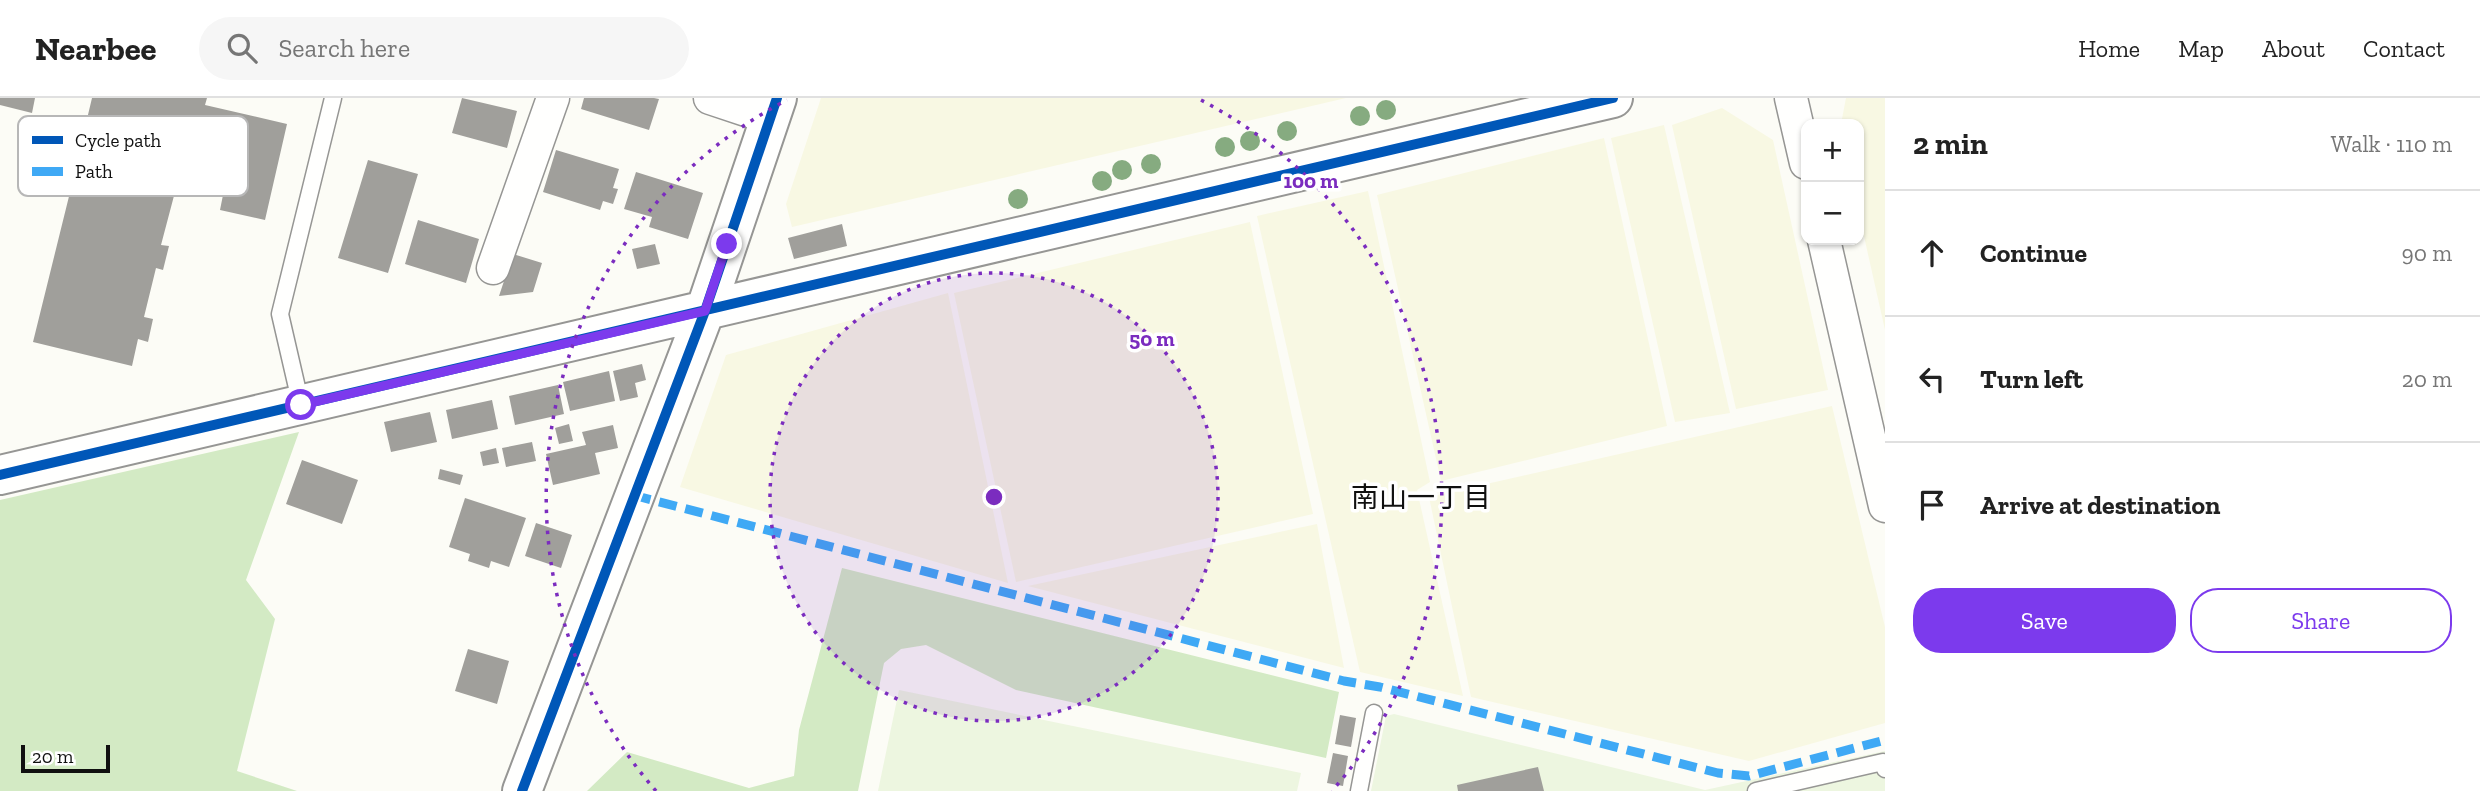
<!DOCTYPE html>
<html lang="en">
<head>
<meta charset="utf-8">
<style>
	:root { --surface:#fff; --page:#f6f6f6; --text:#222; --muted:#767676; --line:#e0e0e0; --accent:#7c3aed }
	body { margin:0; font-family:"Zilla Slab","Noto Sans JP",serif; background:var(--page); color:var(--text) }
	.controls { position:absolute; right:21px; top:21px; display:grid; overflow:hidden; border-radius:14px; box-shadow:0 2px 5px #0004 }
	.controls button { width:63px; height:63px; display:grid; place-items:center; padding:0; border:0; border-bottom:2px solid var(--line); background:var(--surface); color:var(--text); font:35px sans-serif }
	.scale { position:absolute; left:21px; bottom:18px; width:89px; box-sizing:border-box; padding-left:7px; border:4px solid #101010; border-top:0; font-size:19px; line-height:24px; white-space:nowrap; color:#101010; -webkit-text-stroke:5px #fff; paint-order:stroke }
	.stop { position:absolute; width:21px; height:21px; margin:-16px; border:5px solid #7c3aed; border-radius:50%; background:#fff }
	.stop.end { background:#7c3aed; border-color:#fff; box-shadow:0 2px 7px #0008 }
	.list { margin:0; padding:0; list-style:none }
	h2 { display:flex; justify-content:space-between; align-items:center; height:91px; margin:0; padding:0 28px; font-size:30px }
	h2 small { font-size:23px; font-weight:400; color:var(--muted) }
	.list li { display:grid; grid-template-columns:46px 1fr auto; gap:21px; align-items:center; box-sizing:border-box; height:126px; padding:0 28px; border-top:2px solid var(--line) }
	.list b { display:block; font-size:26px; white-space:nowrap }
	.list em { font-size:23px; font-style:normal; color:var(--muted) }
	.actions { display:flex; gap:14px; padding:21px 28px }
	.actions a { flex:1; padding:16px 0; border:2px solid var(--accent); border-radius:28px; text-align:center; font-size:24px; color:var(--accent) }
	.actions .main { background:var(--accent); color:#fff }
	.icon { flex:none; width:38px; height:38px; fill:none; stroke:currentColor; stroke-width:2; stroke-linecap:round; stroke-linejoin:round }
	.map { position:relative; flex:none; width:1885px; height:693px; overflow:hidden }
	header { display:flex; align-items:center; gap:42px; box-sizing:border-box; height:98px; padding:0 35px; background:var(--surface); border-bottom:2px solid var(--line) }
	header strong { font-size:33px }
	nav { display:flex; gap:38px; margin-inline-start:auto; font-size:24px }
	.search { width:490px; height:63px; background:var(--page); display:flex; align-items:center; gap:18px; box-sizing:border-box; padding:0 24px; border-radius:38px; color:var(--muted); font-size:26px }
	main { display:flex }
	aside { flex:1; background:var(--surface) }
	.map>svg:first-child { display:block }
	.farmland { fill:#f8f8e3 }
	.forest { fill:#d3eac4 }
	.pitch { fill:#edf6e0 }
	.building { fill:#a09f9b }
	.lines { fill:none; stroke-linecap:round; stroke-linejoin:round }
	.service-casing { stroke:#969694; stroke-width:19 }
	.minor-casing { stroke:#969694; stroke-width:35 }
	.tertiary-casing { stroke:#969694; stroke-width:42 }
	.service { stroke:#fffffe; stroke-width:16 }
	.minor { stroke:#fffffe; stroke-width:32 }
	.tertiary { stroke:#fffffe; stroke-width:38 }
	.quiet { stroke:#3fa9f5; stroke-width:9; stroke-dasharray:18 9; stroke-linecap:butt }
	.cycleway-casing { stroke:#fff; stroke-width:15 }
	.cycleway { stroke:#0057b8; stroke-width:10 }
	.tree { fill:#86ab80 }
	.route { stroke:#7c3aed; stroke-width:9 }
	.ring { fill:none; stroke:#7b2cbf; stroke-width:3.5; stroke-dasharray:3.5 7 }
	.labels { text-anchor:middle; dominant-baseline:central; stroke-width:7; stroke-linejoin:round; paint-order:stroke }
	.neighbourhood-label { font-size:28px; fill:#101010; stroke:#fff }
	.key { fill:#fff; stroke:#b7b7b7; stroke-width:2 }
	.key-label { font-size:19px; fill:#101010 }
	.centre { fill:#7b2cbf; stroke:#fff; stroke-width:3.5 }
	.ring-label { font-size:21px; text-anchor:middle; font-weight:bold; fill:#7b2cbf; stroke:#fff; stroke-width:7; stroke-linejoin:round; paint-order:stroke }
</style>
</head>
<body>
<header>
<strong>Nearbee</strong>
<div class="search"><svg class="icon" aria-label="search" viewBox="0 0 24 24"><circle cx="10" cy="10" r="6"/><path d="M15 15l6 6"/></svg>Search here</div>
<nav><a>Home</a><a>Map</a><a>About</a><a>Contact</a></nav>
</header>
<main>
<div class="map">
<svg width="1885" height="693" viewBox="0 0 1885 693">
	<rect width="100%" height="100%" fill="#fcfcf6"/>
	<path class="farmland" d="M821 0H1346L792 129 786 106Z
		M1846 0H1885V232L1859 116V26H1841Z
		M1722 10 1773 42 1828 292 1736 311 1672 27Z
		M1664 27 1730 315 1675 324 1611 40Z
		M1604 40 1667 328 1441 383 1377 97Z
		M1368 93 1430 384 1417 392 1463 598 1360 574 1257 118Z
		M1250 124 1313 416 1016 484 954 195Z
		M948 195 1008 485 680 389 726 257Z
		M1832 308 1885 529V625L1749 663 1471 599 1429 399Z
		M1317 426 1344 570 1028 488Z"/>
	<path class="forest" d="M299 334 246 482 275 521 237 673 297 693H0V402Z
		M842 470 1339 594 1326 660 1016 592 926 547 901 551 884 565 858 693H587L627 654 749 690 794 678 799 632Z"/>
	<path class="pitch" d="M899 592 1301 675 1297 693H878Z
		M1394 616 1705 692 1885 653V693H1371L1386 618Z"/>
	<path class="building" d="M0 0H35L32 15 0 7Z
		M92 0H207L205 7 287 26 265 122 220 112 223 97 77 63Z
		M462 0 517 13 507 50 452 35Z
		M584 0H654L659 1 649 32 581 11Z
		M556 52 619 71 613 90 618 91 613 106 603 103 600 112 543 94Z
		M368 62 418 76 388 175 338 160Z
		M76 70 175 94 161 147 169 148 163 172 156 170 144 219 153 221 148 244 138 241 132 268 33 244Z
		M636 74 703 95 688 141 649 129 652 119 624 111Z
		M418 122 479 141 466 185 405 166Z
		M842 126 847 148 794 161 788 140Z
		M655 146 660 166 637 171 632 151Z
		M513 156 542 165 533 194 499 198Z
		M642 266 646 282 635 285 638 299 620 303 613 273Z
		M609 273 615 303 570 313 563 284Z
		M558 287 564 316 515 327 509 298Z
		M492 302 498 331 452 341 446 312Z
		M430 314 437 344 391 354 384 324Z
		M569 326 573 343 559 346 555 330Z
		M613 327 618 350 595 355 600 376 553 387 546 356 586 347 582 334Z
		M532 344 536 363 506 369 502 350Z
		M496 350 499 365 483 368 480 354Z
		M302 362 358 382 342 426 286 406Z
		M440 371 463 377 460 387 438 381Z
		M465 400 526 420 509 469 491 463 489 470 468 463 470 456 449 449Z
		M536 425 572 437 561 470 525 458Z
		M468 551 509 563 497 606 455 593Z
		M1340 617 1356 620 1351 649 1335 646Z
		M1333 655 1348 658 1343 688 1327 685Z
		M1538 669 1544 693H1458L1457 687Z"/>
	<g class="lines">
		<defs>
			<path id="service" d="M301 307 280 216 333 0
				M1359 693 1374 615
				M1756 693 1883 664 1885 671"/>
			<path id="minor" d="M710 0 770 20
				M1791 0 1806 65
				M1824 142 1885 408
				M493 170 553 0"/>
			<path id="tertiary" d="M0 377 1613 0
				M522 693 705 213 777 0"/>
		</defs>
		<use href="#service" class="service-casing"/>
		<use href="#minor" class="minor-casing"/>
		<use href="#tertiary" class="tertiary-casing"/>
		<use href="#service" class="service"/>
		<use href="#minor" class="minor"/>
		<use href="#tertiary" class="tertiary"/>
		<path class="quiet" d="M633 397 1344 583 1380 589 1718 675 1749 678 1885 642"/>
		<defs>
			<path id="cycleway" d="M0 377 1613 0
				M522 693 705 213 777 0"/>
		</defs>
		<use href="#cycleway" class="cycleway-casing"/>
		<use href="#cycleway" class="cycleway"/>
	</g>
	<g class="tree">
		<circle cx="1386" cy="12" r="10"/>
		<circle cx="1360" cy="18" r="10"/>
		<circle cx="1287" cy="33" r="10"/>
		<circle cx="1250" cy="43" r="10"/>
		<circle cx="1225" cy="49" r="10"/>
		<circle cx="1151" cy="66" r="10"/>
		<circle cx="1122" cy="72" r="10"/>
		<circle cx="1102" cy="83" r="10"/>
		<circle cx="1018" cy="101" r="10"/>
	</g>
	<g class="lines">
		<path class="route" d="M301 307 705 213 727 146"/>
	</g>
	<circle cx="994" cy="399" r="224" fill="#7b2cbf" fill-opacity=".12"/>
	<g class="ring">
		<circle cx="994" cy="399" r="224"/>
		<path d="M656 693A448 448 0 0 1 787 2M1201 2A448 448 0 0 1 1332 693"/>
	</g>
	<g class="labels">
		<g class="neighbourhood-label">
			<text x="1421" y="399">南山一丁目</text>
		</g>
	</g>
	<rect x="18" y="18" width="230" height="80" rx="10" class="key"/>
	<rect x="32" y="38" width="31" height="8" fill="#0057b8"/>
	<rect x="32" y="69" width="31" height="9" fill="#3fa9f5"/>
	<g class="key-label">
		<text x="75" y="49">Cycle path</text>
		<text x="75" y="80">Path</text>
	</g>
	<circle cx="994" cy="399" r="10" class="centre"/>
	<g class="ring-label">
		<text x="1311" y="90">100 m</text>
		<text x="1152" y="248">50 m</text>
	</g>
</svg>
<div class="controls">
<button>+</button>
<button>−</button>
</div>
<div class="scale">20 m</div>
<div class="stop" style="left:301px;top:307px"></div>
<div class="stop end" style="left:727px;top:146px"></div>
</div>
<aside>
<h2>2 min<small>Walk · 110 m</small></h2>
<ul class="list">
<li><svg class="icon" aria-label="ahead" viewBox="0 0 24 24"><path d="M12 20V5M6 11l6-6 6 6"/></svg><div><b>Continue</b></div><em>90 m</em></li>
<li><svg class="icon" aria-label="left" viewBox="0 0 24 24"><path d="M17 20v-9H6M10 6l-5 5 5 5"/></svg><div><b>Turn left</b></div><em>20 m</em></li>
<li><svg class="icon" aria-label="arrive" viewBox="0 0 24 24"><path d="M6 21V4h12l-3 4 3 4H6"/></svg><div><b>Arrive at destination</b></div></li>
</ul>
<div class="actions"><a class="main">Save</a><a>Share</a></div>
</aside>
</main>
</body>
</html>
